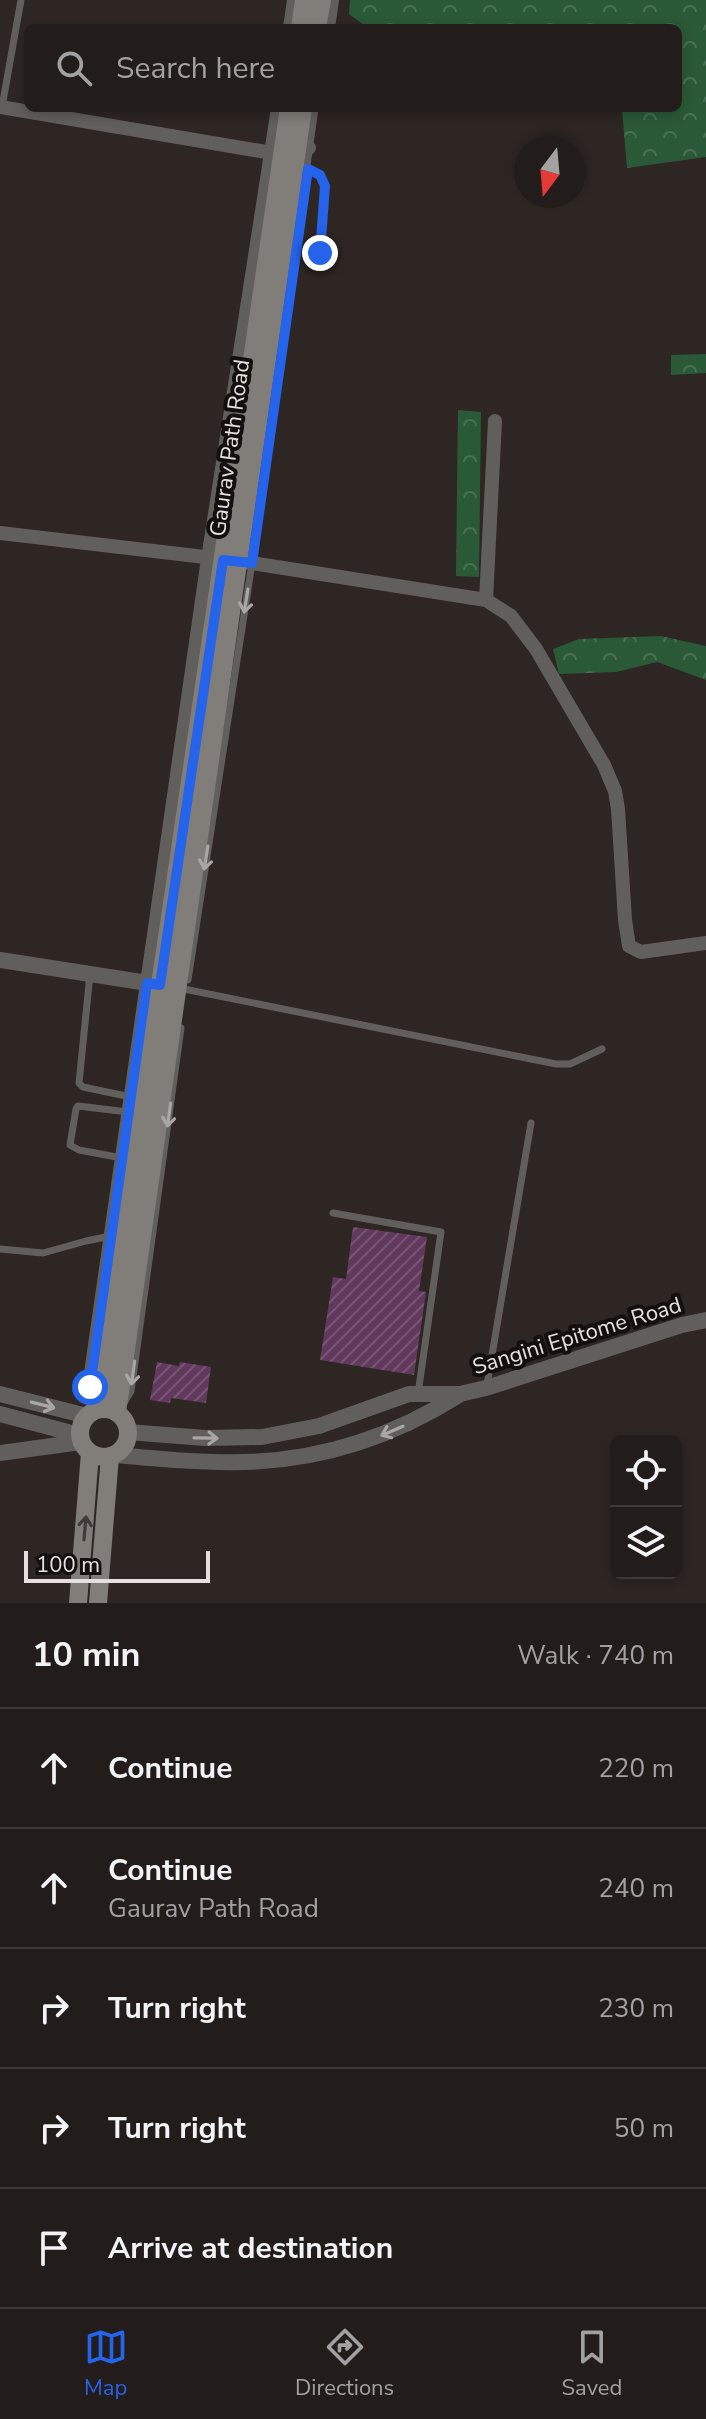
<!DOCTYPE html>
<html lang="en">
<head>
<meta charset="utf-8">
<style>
	:root { --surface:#221c1a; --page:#2a2523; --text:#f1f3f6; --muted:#a2a1a2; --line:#3f3a39; --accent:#2563eb }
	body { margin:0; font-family:"Nunito Sans",sans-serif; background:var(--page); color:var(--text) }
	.controls { position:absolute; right:24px; bottom:24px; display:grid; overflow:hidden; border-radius:12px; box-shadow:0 4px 12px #0003 }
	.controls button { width:72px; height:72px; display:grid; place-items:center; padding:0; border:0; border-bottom:2px solid var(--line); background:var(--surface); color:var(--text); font:40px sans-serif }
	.compass { position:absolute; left:514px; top:136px; width:72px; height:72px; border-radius:50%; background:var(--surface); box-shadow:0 4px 12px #0003; rotate:196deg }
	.scale { position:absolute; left:24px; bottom:20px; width:186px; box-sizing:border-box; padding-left:8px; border:4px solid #e5e0de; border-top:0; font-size:22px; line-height:28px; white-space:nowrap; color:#e5e0de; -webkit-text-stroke:6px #130f0e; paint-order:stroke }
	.stop { position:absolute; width:24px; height:24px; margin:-18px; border:6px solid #2563eb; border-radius:50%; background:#fff }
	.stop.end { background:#2563eb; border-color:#fff; box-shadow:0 2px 8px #0008 }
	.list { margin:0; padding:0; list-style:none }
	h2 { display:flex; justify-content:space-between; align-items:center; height:104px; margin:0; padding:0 32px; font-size:34px }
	h2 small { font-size:26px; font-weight:400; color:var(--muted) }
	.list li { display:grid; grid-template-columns:52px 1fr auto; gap:24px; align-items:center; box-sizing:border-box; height:120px; padding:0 32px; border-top:2px solid var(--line) }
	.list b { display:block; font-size:30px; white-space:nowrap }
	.list p { margin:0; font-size:26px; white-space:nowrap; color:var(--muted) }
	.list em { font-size:26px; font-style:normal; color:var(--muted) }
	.icon { flex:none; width:44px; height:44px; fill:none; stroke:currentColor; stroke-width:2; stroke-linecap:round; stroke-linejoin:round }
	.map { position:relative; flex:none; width:706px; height:1603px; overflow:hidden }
	.search { position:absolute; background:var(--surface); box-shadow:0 4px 12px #0003; left:24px; right:24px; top:24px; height:88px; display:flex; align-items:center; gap:20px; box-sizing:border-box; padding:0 28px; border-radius:12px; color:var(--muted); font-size:30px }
	.sheet { height:704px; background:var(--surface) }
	nav { display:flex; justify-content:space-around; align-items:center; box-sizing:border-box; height:112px; border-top:2px solid var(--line); background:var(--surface); font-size:22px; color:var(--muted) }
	nav a { display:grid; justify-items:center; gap:4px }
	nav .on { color:var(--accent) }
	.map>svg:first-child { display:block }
	.forest { fill:url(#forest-crowns) }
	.building { fill:url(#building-hatch) }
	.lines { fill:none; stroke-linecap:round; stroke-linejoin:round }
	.service { stroke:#615f5c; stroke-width:7 }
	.minor { stroke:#615f5c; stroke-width:14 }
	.tertiary { stroke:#615f5c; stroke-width:16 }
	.secondary { stroke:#817e79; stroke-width:18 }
	.oneway { stroke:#aaa6a4 }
	.oneway2 { stroke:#3f3b39 }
	.route { stroke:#2563eb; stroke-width:10 }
	.labels { text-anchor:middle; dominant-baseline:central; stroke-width:8; stroke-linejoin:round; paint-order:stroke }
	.street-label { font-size:22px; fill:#e5e0de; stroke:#130f0e }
</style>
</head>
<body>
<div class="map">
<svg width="706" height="1603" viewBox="0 0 706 1603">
	<defs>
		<pattern id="forest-crowns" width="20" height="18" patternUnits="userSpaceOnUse" patternTransform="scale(2)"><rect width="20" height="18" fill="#2a5937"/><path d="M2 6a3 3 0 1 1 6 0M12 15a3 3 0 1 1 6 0" fill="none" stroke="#497154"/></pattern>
		<pattern id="building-hatch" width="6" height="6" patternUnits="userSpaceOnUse" patternTransform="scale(2)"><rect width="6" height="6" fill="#61395d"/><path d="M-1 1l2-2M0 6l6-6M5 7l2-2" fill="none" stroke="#785574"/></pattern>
	</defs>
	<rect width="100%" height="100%" fill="#2d2623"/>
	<path class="forest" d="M350 0H706V157L627 168 622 108H678V28H368L349 14Z
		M706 354V373L671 375V355Z
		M458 410 481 412 479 577 456 576Z
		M661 636 706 646V680L657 662 616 672 559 674 553 649 579 639Z"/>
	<path class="building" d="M353 1227 427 1237 419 1291 426 1292 414 1375 320 1360 333 1277 346 1279Z
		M157 1362 179 1366 180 1362 211 1367 206 1403 171 1398 170 1403 150 1400Z"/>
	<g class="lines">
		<path class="service" d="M2 107 21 0
			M308 169 320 175 325 186 320 253
			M90 974 79 1083 83 1087 131 1097
			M188 980 252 563 315 108
			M179 988 556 1064H570L602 1049
			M122 1158 79 1150 70 1145 76 1109 78 1106 128 1112
			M333 1213 441 1232 418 1394
			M0 1249 43 1253 86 1241 111 1236
			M487 1385 531 1123
			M124 1403 131 1391 181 1028"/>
		<path class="minor" d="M329 21 332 0
			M0 107 272 153 284 143 309 148
			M0 533 239 561 486 600 511 616 536 649 604 765 615 791 618 809 625 920 629 946 641 952 706 943
			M486 600 495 421"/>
		<path class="tertiary" d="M291 28 295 0
			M0 960 154 984
			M0 1394 87 1416
			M101 1401 91 1394 90 1387 209 559 279 108
			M0 1414 79 1435
			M128 1432 205 1438 262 1437 319 1426 409 1394H460L486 1388 682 1325 706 1320
			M0 1453 81 1442
			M116 1455C159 1459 202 1463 245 1462 322 1460 394 1436 459 1395"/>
		<path class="secondary" d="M300 28 304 0
			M317 28 322 0
			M80 1433a24 24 0 1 1 48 0a24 24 0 1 1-48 0Z
			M100 1409 160 985 289 108
			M117 1412 303 108
			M78 1603 90 1453
			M98 1603 110 1456"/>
	</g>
	<defs><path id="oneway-shaft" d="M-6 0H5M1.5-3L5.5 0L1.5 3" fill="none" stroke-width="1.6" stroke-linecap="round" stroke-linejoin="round" transform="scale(2)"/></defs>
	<g class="oneway">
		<use href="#oneway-shaft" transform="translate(246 601) rotate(99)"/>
		<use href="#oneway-shaft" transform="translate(206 858) rotate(99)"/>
		<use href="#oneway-shaft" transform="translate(169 1115) rotate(98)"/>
		<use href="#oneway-shaft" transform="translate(133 1373) rotate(98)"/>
		<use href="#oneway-shaft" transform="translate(43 1405) rotate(14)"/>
		<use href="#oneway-shaft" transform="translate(392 1431) rotate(157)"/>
		<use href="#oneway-shaft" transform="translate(206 1438) rotate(1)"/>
	</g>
	<use class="oneway2" href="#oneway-shaft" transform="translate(85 1528) rotate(-85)"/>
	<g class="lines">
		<path class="route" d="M90 1387 147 983 160 985 223 560 252 563 308 169 320 175 325 186 320 253"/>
	</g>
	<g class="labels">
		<g class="street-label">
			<text transform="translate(230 448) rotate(-82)">Gaurav Path Road</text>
			<text transform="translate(577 1336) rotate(-17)">Sangini Epitome Road</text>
		</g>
	</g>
</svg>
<div class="controls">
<button><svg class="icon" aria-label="locate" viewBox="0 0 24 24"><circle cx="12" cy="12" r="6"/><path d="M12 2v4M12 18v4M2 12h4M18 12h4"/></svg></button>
<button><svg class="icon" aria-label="layers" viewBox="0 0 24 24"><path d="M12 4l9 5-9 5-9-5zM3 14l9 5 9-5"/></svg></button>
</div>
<svg class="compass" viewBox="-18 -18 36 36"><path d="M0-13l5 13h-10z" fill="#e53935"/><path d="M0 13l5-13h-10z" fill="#a2a1a2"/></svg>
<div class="scale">100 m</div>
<div class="stop" style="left:90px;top:1387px"></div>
<div class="stop end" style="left:320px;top:253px"></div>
<div class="search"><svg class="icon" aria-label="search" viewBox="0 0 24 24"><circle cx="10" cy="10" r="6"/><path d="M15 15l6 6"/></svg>Search here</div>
</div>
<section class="sheet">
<h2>10 min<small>Walk · 740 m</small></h2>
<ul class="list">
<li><svg class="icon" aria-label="ahead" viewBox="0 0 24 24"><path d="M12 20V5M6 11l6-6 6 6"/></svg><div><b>Continue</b></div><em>220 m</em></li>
<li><svg class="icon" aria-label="ahead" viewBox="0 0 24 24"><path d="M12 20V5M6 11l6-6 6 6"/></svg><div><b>Continue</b><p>Gaurav Path Road</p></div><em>240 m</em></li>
<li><svg class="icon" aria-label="right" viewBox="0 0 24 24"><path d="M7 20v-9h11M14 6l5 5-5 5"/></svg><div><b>Turn right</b></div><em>230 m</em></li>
<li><svg class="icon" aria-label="right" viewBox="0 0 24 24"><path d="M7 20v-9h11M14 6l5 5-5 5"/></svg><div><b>Turn right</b></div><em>50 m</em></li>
<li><svg class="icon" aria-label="arrive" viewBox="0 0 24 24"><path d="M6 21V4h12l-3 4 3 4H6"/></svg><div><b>Arrive at destination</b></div></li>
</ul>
</section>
<nav>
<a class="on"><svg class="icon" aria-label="map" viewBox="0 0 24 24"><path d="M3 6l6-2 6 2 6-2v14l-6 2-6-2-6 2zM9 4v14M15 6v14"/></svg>Map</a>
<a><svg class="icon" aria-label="directions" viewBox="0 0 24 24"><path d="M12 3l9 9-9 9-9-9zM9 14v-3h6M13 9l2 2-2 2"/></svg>Directions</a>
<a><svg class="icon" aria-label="saved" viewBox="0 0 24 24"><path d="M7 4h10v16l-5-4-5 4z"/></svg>Saved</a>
</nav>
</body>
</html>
